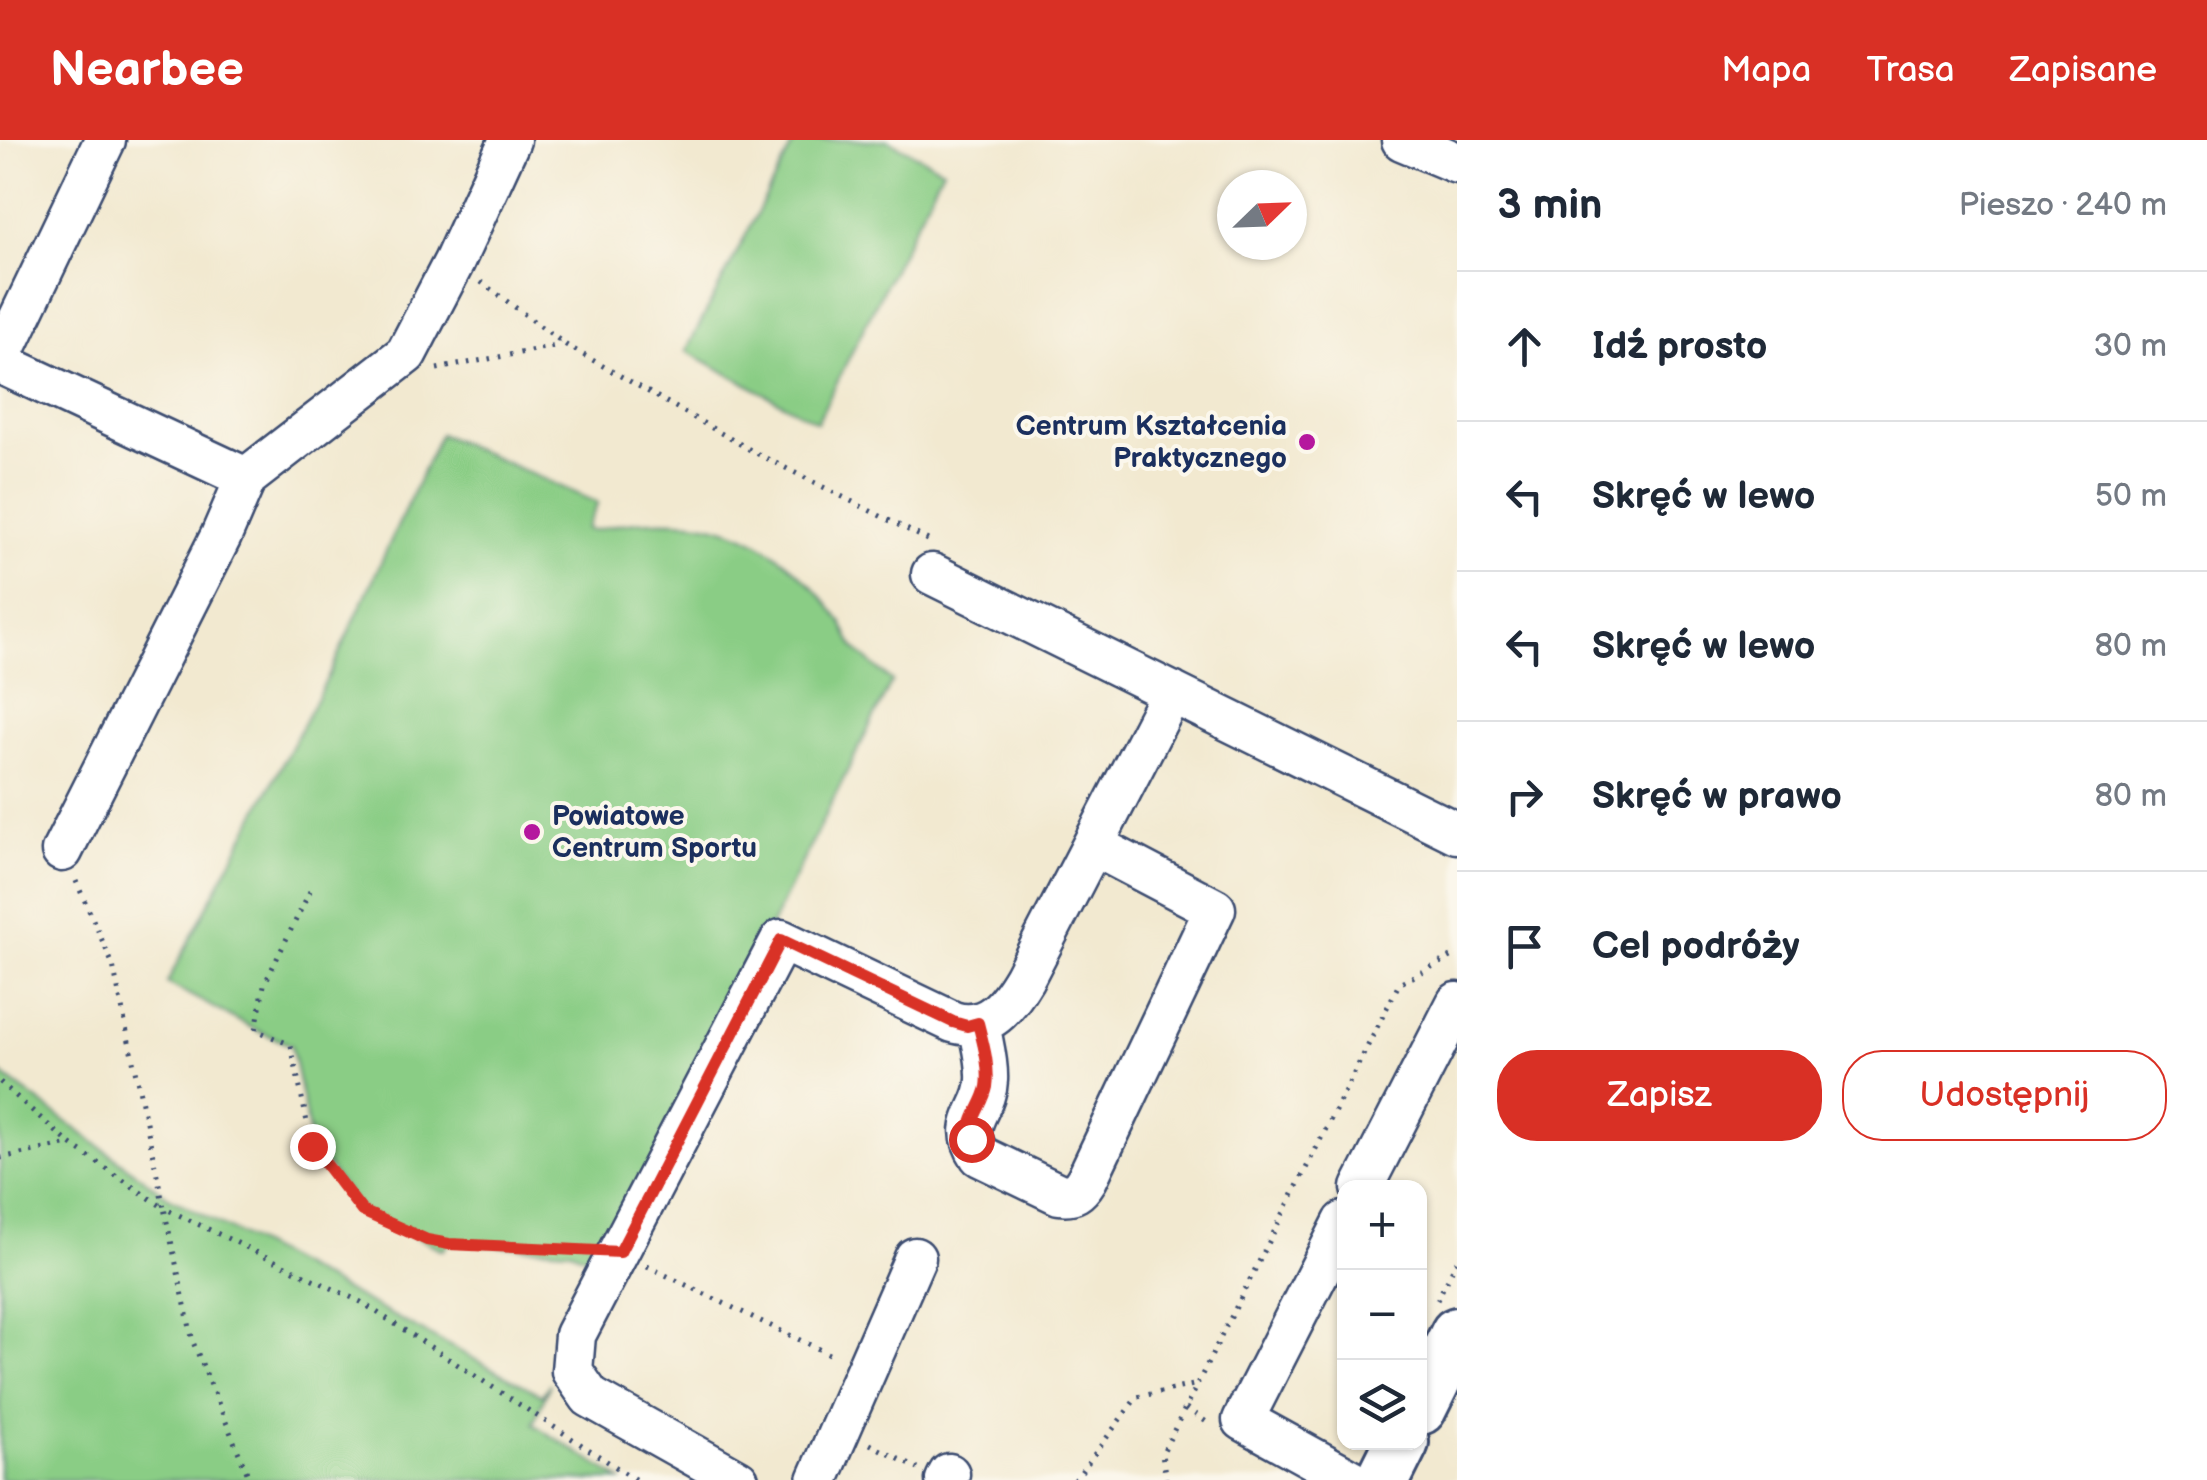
<!DOCTYPE html>
<html lang="pl">
<head>
<meta charset="utf-8">
<style>
	:root { --surface:#fff; --page:#f6f6f7; --text:#1f2937; --muted:#747a83; --line:#e0e1e3; --accent:#d93025 }
	body { margin:0; font-family:"Balsamiq Sans",sans-serif; background:var(--page); color:var(--text) }
	.controls { position:absolute; right:30px; bottom:30px; display:grid; overflow:hidden; border-radius:20px; box-shadow:0 2px 8px #0004 }
	.controls button { width:90px; height:90px; display:grid; place-items:center; padding:0; border:0; border-bottom:2px solid var(--line); background:var(--surface); color:var(--text); font:50px sans-serif }
	.compass { position:absolute; left:1217px; top:30px; width:90px; height:90px; border-radius:50%; background:var(--surface); box-shadow:0 2px 8px #0004; rotate:67deg }
	.stop { position:absolute; width:30px; height:30px; margin:-22px; border:8px solid #d93025; border-radius:50%; background:#fff }
	.stop.end { background:#d93025; border-color:#fff; box-shadow:0 2px 10px #0008 }
	.list { margin:0; padding:0; list-style:none }
	h2 { display:flex; justify-content:space-between; align-items:center; height:130px; margin:0; padding:0 40px; font-size:42px }
	h2 small { font-size:32px; font-weight:400; color:var(--muted) }
	.list li { display:grid; grid-template-columns:65px 1fr auto; gap:30px; align-items:center; box-sizing:border-box; height:150px; padding:0 40px; border-top:2px solid var(--line) }
	.list b { display:block; font-size:38px; white-space:nowrap }
	.list em { font-size:32px; font-style:normal; color:var(--muted) }
	.actions { display:flex; gap:20px; padding:30px 40px }
	.actions a { flex:1; padding:22px 0; border:2px solid var(--accent); border-radius:40px; text-align:center; font-size:35px; color:var(--accent) }
	.actions .main { background:var(--accent); color:#fff }
	.icon { flex:none; width:55px; height:55px; fill:none; stroke:currentColor; stroke-width:2; stroke-linecap:round; stroke-linejoin:round }
	.map { position:relative; flex:none; width:1457px; height:1340px; overflow:hidden }
	header { display:flex; align-items:center; gap:60px; box-sizing:border-box; height:140px; padding:0 50px; background:var(--accent); color:#fff }
	header strong { font-size:48px }
	nav { display:flex; gap:55px; margin-inline-start:auto; font-size:35px }
	main { display:flex }
	aside { flex:1; background:var(--surface) }
	.map>svg:first-child { display:block }
	.green { fill:#8acd85; stroke:#527e72; stroke-width:2.5 }
	.lines { fill:none; stroke-linecap:round; stroke-linejoin:round }
	.minor-casing { stroke:#3b4b6f; stroke-width:45 }
	.major-casing { stroke:#3b4b6f; stroke-width:58 }
	.path { stroke:#3b4b6f; stroke-width:5; stroke-dasharray:2.5 8; stroke-linecap:butt }
	.minor { stroke:#fff; stroke-width:40 }
	.major { stroke:#fff; stroke-width:52 }
	.route { stroke:#d93025; stroke-width:12 }
	.poi-dot { fill:#b5179e; stroke:#fbf7ec; stroke-width:4 }
	.labels { text-anchor:middle; dominant-baseline:central; stroke-width:8; stroke-linejoin:round; paint-order:stroke }
	.poi-label { font-size:28px; font-weight:bold; fill:#1b2f5e; stroke:#fbf7ec; text-anchor:end }
</style>
</head>
<body>
<header>
<strong>Nearbee</strong>
<nav><a>Mapa</a><a>Trasa</a><a>Zapisane</a></nav>
</header>
<main>
<div class="map">
<svg width="1457" height="1340" viewBox="0 0 1457 1340">
	<rect width="100%" height="100%" fill="#fbf7ec"/>
	<filter id="ink" filterUnits="userSpaceOnUse"><feTurbulence type="fractalNoise" baseFrequency=".01" numOctaves="2"/><feDisplacementMap in="SourceGraphic" scale="20" xChannelSelector="R" yChannelSelector="G"/><feConvolveMatrix kernelMatrix="1 2 1 2 8 2 1 2 1" color-interpolation-filters="sRGB"/></filter>
	<filter id="wash" filterUnits="userSpaceOnUse"><feTurbulence type="fractalNoise" baseFrequency=".0048" numOctaves="4" result="noise"/><feDisplacementMap in="SourceGraphic" scale="40" xChannelSelector="R" yChannelSelector="G"/><feGaussianBlur stdDeviation="2.25" result="paint"/><feColorMatrix in="noise" values="0 0 0 0 0 0 0 0 0 0 0 0 0 0 0 0 0 1.4 0 .05"/><feComposite in="paint" operator="in"/></filter>
	<g filter="url(#wash)">
		<rect width="100%" height="100%" fill="#f2e9d0"/>
		<path class="green" d="M795 0H887L943 29 817 282 686 211Z
			M440 294 598 363 586 389C598 392 605 387 616 385 640 380 669 380 693 382 755 388 802 429 838 477 846 487 848 501 857 510 867 521 880 531 892 541L603 1124 571 1110 449 1103 443 1110 362 1071 312 1006 291 905 256 890 167 843 330 533Z
			M0 933 167 1056 542 1255 550 1244 533 1284 621 1340H0Z"/>
	</g>
	<g filter="url(#ink)">
		<g class="lines">
			<defs>
				<path id="minor" d="M1402 0 1457 23
					M0 219 105 0
					M0 223 246 338
					M932 434 1457 693
					M62 711 221 396 246 338 406 214 454 122 510 0
					M979 883C982 902 988 921 987 940 986 972 957 982 980 1016L1059 1054C1074 1056 1079 1052 1087 1039L1215 769 1093 705
					M1362 1048 1457 863
					M1344 1082 1243 1280 1352 1340
					M738 1340 590 1257 572 1231 575 1195 781 800 953 882C988 893 1008 865 1024 838L1172 552
					M818 1340 915 1118
					M946 1340 949 1334"/>
				<path id="major" d="M1420 1268 1457 1194
					M1383 1340 1402 1302"/>
			</defs>
			<use href="#minor" class="minor-casing"/>
			<use href="#major" class="major-casing"/>
			<path class="path" d="M481 142 566 205 754 312 930 401
				M437 229 555 206 560 201
				M76 741 113 825 164 1068 361 1162 636 1340
				M310 751 264 845 256 890 291 905 312 1006 362 1071 427 1100 449 1104 579 1112
				M0 942 70 1004 164 1068 193 1202 250 1340
				M0 1018 70 1004
				M647 1126 835 1217
				M1437 1160 1457 1121
				M1186 1268 1208 1283
				M870 1304 918 1329
				M1075 1340 1137 1257 1198 1244
				M1166 1340 1162 1314 1399 844 1457 814"/>
			<use href="#minor" class="minor"/>
			<use href="#major" class="major"/>
		</g>
	</g>
	<g class="lines" filter="url(#ink)">
		<path class="route" d="M312 1006 362 1071 427 1100 449 1104 620 1112 781 800 953 882 967 886 978 883C983 903 990 926 987 947 983 966 968 979 971 999"/>
	</g>
	<g class="poi-dot">
		<circle cx="1307" cy="302" r="10"/>
		<circle cx="532" cy="692" r="10"/>
	</g>
	<g class="labels">
		<g class="poi-label">
			<text x="1287" y="286">Centrum Kształcenia<tspan x="1287" dy="32">Praktycznego</tspan></text>
			<text x="552" y="676" text-anchor="start">Powiatowe<tspan x="552" dy="32">Centrum Sportu</tspan></text>
		</g>
	</g>
</svg>
<div class="controls">
<button>+</button>
<button>−</button>
<button><svg class="icon" aria-label="layers" viewBox="0 0 24 24"><path d="M12 4l9 5-9 5-9-5zM3 14l9 5 9-5"/></svg></button>
</div>
<svg class="compass" viewBox="-18 -18 36 36"><path d="M0-13l5 13h-10z" fill="#e53935"/><path d="M0 13l5-13h-10z" fill="#747a83"/></svg>
<div class="stop" style="left:971px;top:999px"></div>
<div class="stop end" style="left:312px;top:1006px"></div>
</div>
<aside>
<h2>3 min<small>Pieszo · 240 m</small></h2>
<ul class="list">
<li><svg class="icon" aria-label="ahead" viewBox="0 0 24 24"><path d="M12 20V5M6 11l6-6 6 6"/></svg><div><b>Idź prosto</b></div><em>30 m</em></li>
<li><svg class="icon" aria-label="left" viewBox="0 0 24 24"><path d="M17 20v-9H6M10 6l-5 5 5 5"/></svg><div><b>Skręć w lewo</b></div><em>50 m</em></li>
<li><svg class="icon" aria-label="left" viewBox="0 0 24 24"><path d="M17 20v-9H6M10 6l-5 5 5 5"/></svg><div><b>Skręć w lewo</b></div><em>80 m</em></li>
<li><svg class="icon" aria-label="right" viewBox="0 0 24 24"><path d="M7 20v-9h11M14 6l5 5-5 5"/></svg><div><b>Skręć w prawo</b></div><em>80 m</em></li>
<li><svg class="icon" aria-label="arrive" viewBox="0 0 24 24"><path d="M6 21V4h12l-3 4 3 4H6"/></svg><div><b>Cel podróży</b></div></li>
</ul>
<div class="actions"><a class="main">Zapisz</a><a>Udostępnij</a></div>
</aside>
</main>
</body>
</html>
